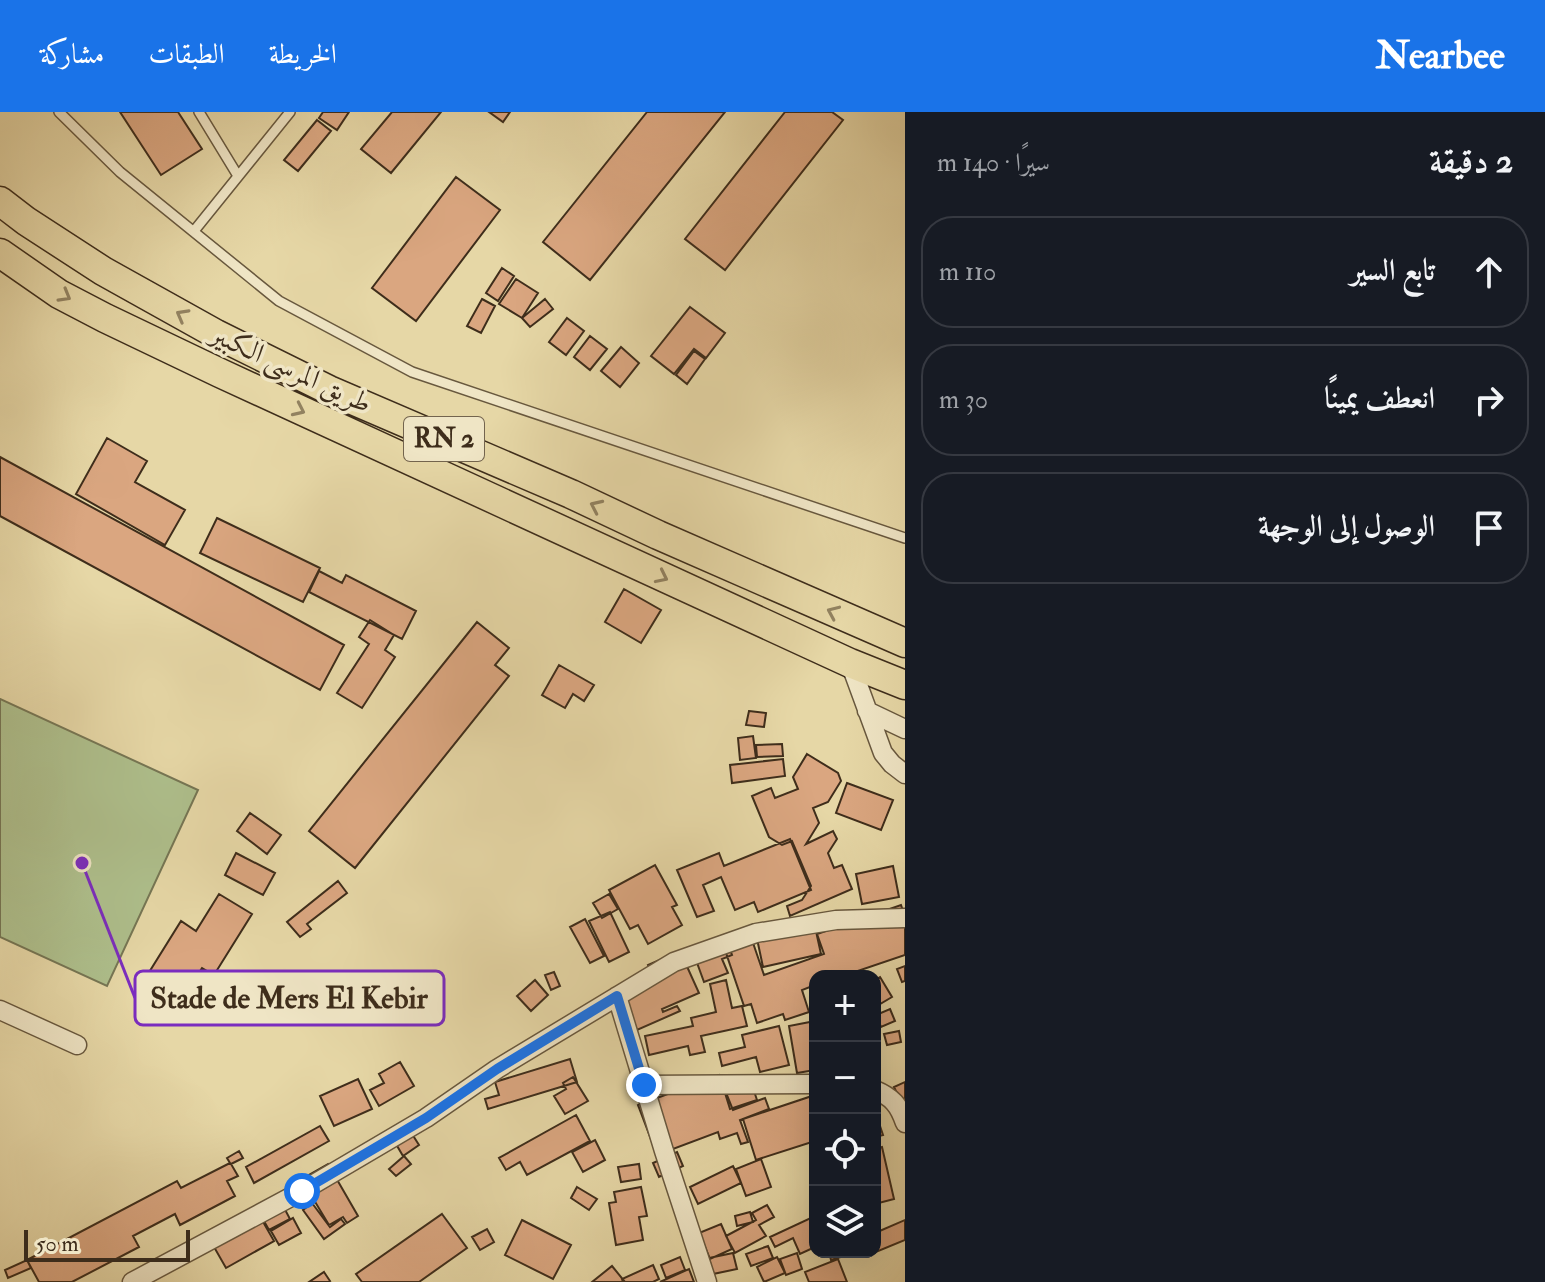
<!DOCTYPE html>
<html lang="ar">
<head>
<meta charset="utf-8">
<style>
	:root { --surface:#171b24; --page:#20242c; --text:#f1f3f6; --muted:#9ea1a6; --line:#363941; --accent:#1a73e8 }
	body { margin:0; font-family:"IM FELL Double Pica",Amiri,serif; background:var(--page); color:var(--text); direction:rtl }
	.controls { position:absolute; right:24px; bottom:24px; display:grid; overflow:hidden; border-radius:16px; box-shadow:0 8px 32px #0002 }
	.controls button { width:72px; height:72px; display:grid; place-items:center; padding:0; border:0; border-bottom:2px solid var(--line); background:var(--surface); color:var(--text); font:40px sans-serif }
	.scale { position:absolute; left:24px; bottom:20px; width:166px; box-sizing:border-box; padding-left:8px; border:4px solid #3e2d1b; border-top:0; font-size:22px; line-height:28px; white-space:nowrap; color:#3e2d1b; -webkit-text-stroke:6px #efe5c5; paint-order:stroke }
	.stop { position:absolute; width:24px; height:24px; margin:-18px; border:6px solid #1a73e8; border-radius:50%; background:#fff }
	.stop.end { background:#1a73e8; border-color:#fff; box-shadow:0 2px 8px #0008 }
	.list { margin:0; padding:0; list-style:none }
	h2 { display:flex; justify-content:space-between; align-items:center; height:104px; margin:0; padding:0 32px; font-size:34px }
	h2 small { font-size:26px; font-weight:400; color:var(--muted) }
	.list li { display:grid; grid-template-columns:52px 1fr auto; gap:24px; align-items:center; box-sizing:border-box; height:112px; margin:0 16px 16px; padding:0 16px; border:2px solid var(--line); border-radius:32px }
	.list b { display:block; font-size:30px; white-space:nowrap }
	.list em { font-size:26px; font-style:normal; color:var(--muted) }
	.icon { flex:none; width:44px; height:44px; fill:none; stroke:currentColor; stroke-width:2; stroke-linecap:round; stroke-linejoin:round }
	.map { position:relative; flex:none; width:905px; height:1170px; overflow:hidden; direction:ltr }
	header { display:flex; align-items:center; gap:48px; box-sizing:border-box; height:112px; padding:0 40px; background:var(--accent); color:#fff }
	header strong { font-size:38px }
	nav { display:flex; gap:44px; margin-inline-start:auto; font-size:28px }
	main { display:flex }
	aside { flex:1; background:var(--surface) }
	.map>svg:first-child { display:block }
	.green { fill:#aebf8c; stroke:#767654; stroke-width:2 }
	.building { fill:#daa680; stroke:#3e2d1b; stroke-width:2 }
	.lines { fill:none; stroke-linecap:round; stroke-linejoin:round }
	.service-casing { stroke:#68583e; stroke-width:12 }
	.minor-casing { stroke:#68583e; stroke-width:21 }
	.primary-casing { stroke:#3e2d1b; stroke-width:31 }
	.service { stroke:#efe5c5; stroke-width:9 }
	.minor { stroke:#efe5c5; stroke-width:18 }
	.primary { stroke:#e6d7a6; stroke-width:28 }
	.oneway { stroke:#928260 }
	.route { stroke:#1a73e8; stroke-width:10 }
	.labels { text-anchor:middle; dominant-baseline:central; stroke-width:7; stroke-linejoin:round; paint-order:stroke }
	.shield { fill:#efe5c5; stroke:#73644e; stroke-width:2 }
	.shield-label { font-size:26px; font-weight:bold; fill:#3e2d1b }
	.street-label { font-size:28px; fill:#3e2d1b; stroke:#efe5c5 }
	.leader { fill:none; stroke:#7b2cbf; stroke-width:3 }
	.callout-dot { fill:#7b2cbf; stroke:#efe5c5; stroke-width:3 }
	.callout { fill:#efe5c5; stroke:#7b2cbf; stroke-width:3 }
	.callout-label { font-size:30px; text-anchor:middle; font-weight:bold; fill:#3e2d1b }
</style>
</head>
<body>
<header>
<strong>Nearbee</strong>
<nav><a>الخريطة</a><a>الطبقات</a><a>مشاركة</a></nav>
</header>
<main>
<aside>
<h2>2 دقيقة<small>سيرًا · 140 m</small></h2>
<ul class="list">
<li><svg class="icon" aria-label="ahead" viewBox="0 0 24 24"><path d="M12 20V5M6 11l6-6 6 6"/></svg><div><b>تابع السير</b></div><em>110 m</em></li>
<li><svg class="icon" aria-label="right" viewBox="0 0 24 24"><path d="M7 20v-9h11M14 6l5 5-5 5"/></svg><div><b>انعطف يمينًا</b></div><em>30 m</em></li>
<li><svg class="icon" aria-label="arrive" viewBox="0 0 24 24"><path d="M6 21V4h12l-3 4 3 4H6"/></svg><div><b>الوصول إلى الوجهة</b></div></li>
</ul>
</aside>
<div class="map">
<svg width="905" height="1170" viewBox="0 0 905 1170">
	<rect width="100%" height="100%" fill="#e6d7a6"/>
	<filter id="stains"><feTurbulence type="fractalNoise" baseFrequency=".0025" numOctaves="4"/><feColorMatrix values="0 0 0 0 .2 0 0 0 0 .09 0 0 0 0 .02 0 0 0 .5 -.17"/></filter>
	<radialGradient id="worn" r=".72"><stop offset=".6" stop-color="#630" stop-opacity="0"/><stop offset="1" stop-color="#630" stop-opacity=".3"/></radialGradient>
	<path class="green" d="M0 587 198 678 107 874 0 825Z"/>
	<path class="building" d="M120 0H178L202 37 161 63Z
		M323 0H349L337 18 319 6Z
		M392 0H441L391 61 361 37Z
		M489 0H510L503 10Z
		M647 0H725L590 168 543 130Z
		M785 0H832L843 8 725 158 685 127Z
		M317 8 331 19 298 59 284 48Z
		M456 65 500 98 416 209 372 176Z
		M502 156 514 164 498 189 486 181Z
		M516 167 538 181 522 206 499 192Z
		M482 187 495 194 481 221 467 214Z
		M545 187 553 197 530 215 522 206Z
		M690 195 725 221 706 246 694 237 674 262 651 244Z
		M567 206 584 219 566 243 549 230Z
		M590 224 607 237 590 258 574 245Z
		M621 235 639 251 620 275 601 259Z
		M694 239 705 247 687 272 676 263Z
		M107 326 147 349 135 370 185 398 165 433 76 382Z
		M0 345 344 533 320 578 0 404Z
		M217 406 320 456 303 490 200 441Z
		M319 459 342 471 346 463 416 499 402 527 309 480Z
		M624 477 661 498 641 531 605 510Z
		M370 508 394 523 385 538 395 545 362 596 337 581 369 532 359 525Z
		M477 510 509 536 495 553 509 564 355 756 309 719Z
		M559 553 594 573 584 589 573 582 565 596 542 583Z
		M749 599 766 601 764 615 746 613Z
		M753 624 756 646 740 648 738 626Z
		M782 632 783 644 757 645 756 633Z
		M807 642 838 661 841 669 828 690 813 696 819 711 806 732 833 719 837 727 828 741 834 756 842 753 852 777 790 804 787 794 802 788 811 774 792 729 782 733 769 725 752 684 771 676 775 686 798 677 793 665Z
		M783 647 785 664 732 671 730 653Z
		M847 671 893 688 881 718 836 701Z
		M250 701 281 723 267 742 237 719Z
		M790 727 811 778 758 800 754 790 735 798 721 765 703 773 714 799 697 805 677 758 719 741 724 754Z
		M236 741 275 761 263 783 225 763Z
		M655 753 677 793 672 795 682 813 648 832 638 813 630 817 609 778Z
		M893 754 899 785 862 792 856 762Z
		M338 769 347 781 307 812 311 817 300 825 287 810Z
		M219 782 252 802 214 863 202 856 179 892 143 870 181 809 196 819Z
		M609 782 618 797 602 806 593 791Z
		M901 793 905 805V843L843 864H815V873L802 878 809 900 785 908 783 902 757 911 751 892 744 894 724 835 751 825 764 863 824 842 817 822Z
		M610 800 629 840 609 850 589 809Z
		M585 807 604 844 590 851 570 815Z
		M814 810 821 842 763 855 756 822Z
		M725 824 732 843 722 847 728 861 704 870 692 837Z
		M680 839 699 881 662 897 663 900 677 894 680 899 637 918 618 875 651 860 648 853Z
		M905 854V869L902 870 897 857Z
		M554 860 560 874 551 878 545 863Z
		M880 865 892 885 875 895V868Z
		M535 868 548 883 531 899 517 884Z
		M726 868 732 896 742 894 747 914 701 924 705 940 690 943 688 934 649 943 645 924 693 914 691 906 716 900 710 872Z
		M890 897 895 909 881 915 876 903Z
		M815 909V958L797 961 789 914Z
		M779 914 789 953 760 960 756 945 722 954 719 941 745 935 742 923Z
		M899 919 901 930 887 933 884 922Z
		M570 947 577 970 488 997 485 987 499 983 495 970Z
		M400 950 414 974 379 994 370 978 384 971 379 962Z
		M719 963 733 998 765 986 769 997 740 1008 748 1030 741 1032 737 1021 720 1027 718 1020 657 1043 638 993Z
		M573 965 588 989 565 1002 554 984 566 977 563 971Z
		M358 967 372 997 334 1014 320 984Z
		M905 970V998L894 975Z
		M752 973 757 988 730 997 725 981Z
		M815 983V1029L756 1048 743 1007Z
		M875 999 883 1023 875 1025Z
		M576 1003 590 1029 527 1063 520 1050 506 1058 499 1046Z
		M320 1014 329 1029 254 1071 246 1055Z
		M412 1022 419 1033 403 1044 396 1032Z
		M595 1028 605 1048 583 1060 572 1040Z
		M882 1035 894 1087 875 1092V1037Z
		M239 1039 243 1046 231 1052 238 1064 227 1069 235 1084 180 1113 175 1102 133 1124 139 1135 72 1170H39L27 1148 177 1069 181 1076 230 1051 227 1046Z
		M677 1040 683 1054 659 1065 653 1051Z
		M404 1044 411 1052 396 1064 389 1057Z
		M761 1047 771 1075 746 1084 736 1057Z
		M328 1052 358 1104 347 1111 343 1105 329 1113 314 1088 303 1094 291 1073Z
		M639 1052 641 1067 621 1070 618 1055Z
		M733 1054 741 1071 698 1092 690 1075Z
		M577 1075 597 1087 589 1098 571 1086Z
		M641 1075 647 1104 639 1105 643 1128 616 1133 609 1091 616 1090 614 1080Z
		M281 1090 290 1107 269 1118 260 1102Z
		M312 1091 330 1115 341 1107 345 1112 324 1127 303 1098Z
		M767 1093 774 1105 759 1113 766 1124 735 1141 726 1124 756 1108 752 1101Z
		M750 1100 753 1110 737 1114 735 1104Z
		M258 1101 274 1129 226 1156 210 1128Z
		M442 1102 467 1136 419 1170H362L356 1162Z
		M815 1104V1135L800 1142 793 1126 775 1135 770 1125Z
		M293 1106 301 1121 279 1133 271 1119Z
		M522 1108 571 1133 553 1167 505 1143Z
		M905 1108V1128L871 1142 870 1140H875V1121Z
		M721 1112 732 1137 710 1147 699 1121Z
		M487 1117 494 1130 480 1138 472 1125Z
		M768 1134 773 1146 751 1154 746 1142Z
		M829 1140H857L831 1148Z
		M733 1141 737 1157 713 1162 709 1146Z
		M797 1141 802 1157 786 1163 780 1147Z
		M680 1145 685 1158 666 1166 661 1153Z
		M777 1145 785 1161 764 1170 757 1155Z
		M838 1147 847 1170H809L805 1160Z
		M27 1148 31 1156 8 1166 5 1158Z
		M653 1153 659 1167 653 1170H623L622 1167Z
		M612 1154 625 1170H592Z
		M689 1157 694 1170H660Z
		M324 1160 330 1169 328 1170H309Z"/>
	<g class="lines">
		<defs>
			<path id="service" d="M59 0 120 60 279 189 412 260 905 426
				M199 0 238 64
				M194 119 290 0"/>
			<path id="minor" d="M850 551 883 641 892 652 905 662
				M867 599 905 617
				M617 884 664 1039 707 1170
				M0 898 77 933
				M644 973 815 972
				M875 978C892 985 899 993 905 1011
				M132 1170 302 1079 426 1006 497 957 674 850 756 821 836 808 905 806"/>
			<path id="primary" d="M0 89 26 109 103 159 216 222 329 278 571 382 658 423 905 531
				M0 141 59 182 105 206 220 261 850 551 905 573"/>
		</defs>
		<use href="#service" class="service-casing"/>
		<use href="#minor" class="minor-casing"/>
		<use href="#primary" class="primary-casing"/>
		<use href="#service" class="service"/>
		<use href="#minor" class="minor"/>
		<use href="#primary" class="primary"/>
	</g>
	<defs><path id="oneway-chevron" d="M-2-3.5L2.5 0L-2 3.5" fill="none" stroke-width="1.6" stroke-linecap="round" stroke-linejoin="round" transform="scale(2)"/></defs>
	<g class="oneway">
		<use href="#oneway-chevron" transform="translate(65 184) rotate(30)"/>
		<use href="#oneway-chevron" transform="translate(182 203) rotate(-151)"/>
		<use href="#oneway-chevron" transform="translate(299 298) rotate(25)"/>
		<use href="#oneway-chevron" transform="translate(596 394) rotate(-155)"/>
		<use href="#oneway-chevron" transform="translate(662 465) rotate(26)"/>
		<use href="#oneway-chevron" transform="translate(833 500) rotate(-156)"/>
	</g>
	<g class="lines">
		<path class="route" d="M302 1079 426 1006 497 957 617 884 644 973"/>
	</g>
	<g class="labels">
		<rect class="shield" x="404" y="305" width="80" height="44" rx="6"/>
		<g class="shield-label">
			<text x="444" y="327">RN 2</text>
		</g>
		<g class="street-label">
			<text transform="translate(291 257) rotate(25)">طريق المرسى الكبير</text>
		</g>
	</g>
	<path class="leader" d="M82 751L135 886"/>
	<circle class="callout-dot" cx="82" cy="751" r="8"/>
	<rect class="callout" x="135" y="859" width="309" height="54" rx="8"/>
	<g class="callout-label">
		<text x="289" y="896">Stade de Mers El Kebir</text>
	</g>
	<rect width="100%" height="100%" filter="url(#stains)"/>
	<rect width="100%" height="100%" fill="url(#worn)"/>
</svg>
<div class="controls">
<button>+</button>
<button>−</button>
<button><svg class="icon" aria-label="locate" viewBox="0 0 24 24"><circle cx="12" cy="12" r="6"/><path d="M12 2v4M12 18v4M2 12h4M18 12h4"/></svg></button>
<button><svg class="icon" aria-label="layers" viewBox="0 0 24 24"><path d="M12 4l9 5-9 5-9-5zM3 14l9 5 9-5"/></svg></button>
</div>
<div class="scale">50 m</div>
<div class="stop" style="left:302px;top:1079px"></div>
<div class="stop end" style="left:644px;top:973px"></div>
</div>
</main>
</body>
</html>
